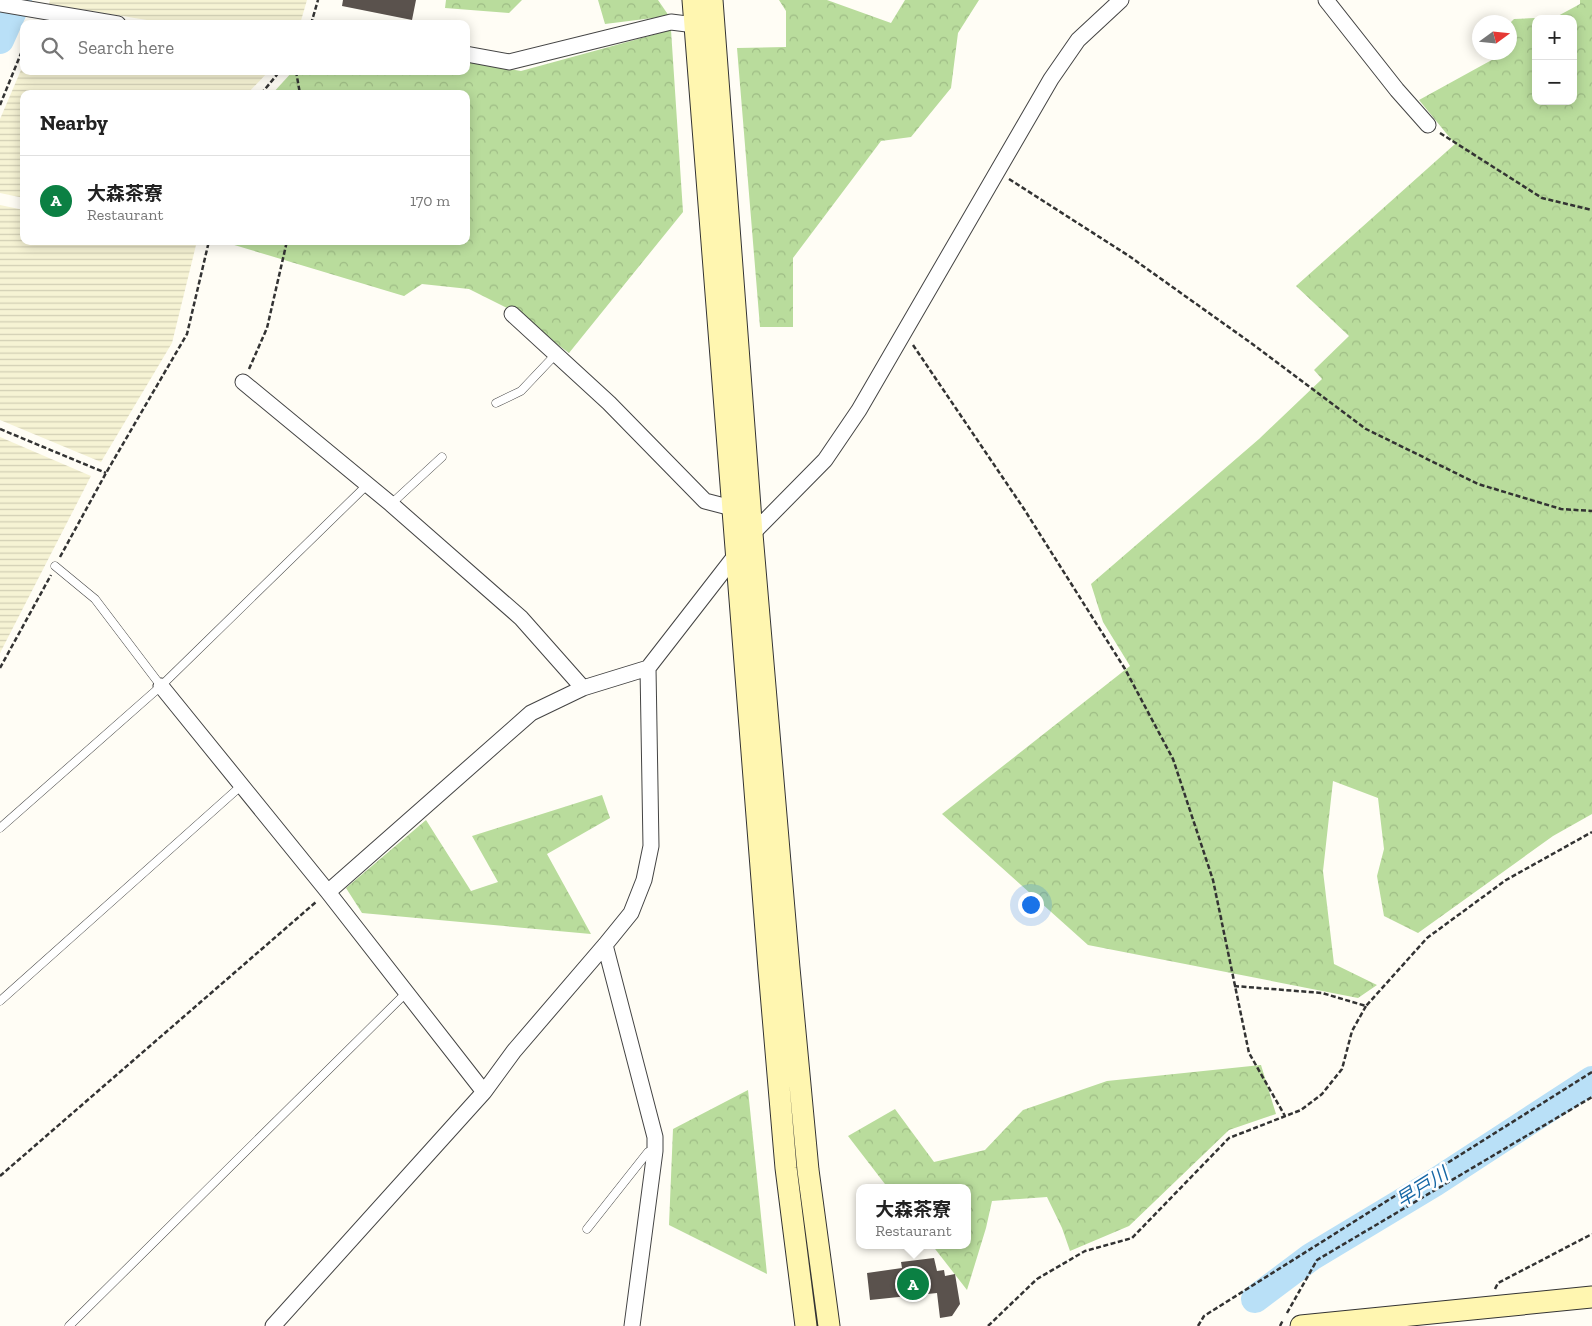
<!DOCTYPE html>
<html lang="en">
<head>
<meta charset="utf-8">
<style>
	:root { --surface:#fff; --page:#f2f2f2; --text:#222; --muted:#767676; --line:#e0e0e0; --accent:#0b8043 }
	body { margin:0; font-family:"Zilla Slab","Noto Sans JP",serif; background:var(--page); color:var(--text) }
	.controls { position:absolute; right:15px; top:15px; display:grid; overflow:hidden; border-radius:10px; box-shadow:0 2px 12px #0003 }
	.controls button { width:45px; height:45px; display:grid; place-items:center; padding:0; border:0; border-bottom:1px solid var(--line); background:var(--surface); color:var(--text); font:25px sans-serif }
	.compass { position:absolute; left:1472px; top:15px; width:45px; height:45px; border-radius:50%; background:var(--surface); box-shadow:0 2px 12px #0003; rotate:75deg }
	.you { position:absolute; left:1030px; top:904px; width:18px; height:18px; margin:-12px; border:4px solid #fff; border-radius:50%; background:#1a73e8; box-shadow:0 0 0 8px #1a73e833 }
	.badge { display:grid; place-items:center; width:32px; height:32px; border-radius:50%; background:var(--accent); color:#fff; font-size:16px; font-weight:700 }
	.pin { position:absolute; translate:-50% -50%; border:2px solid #fff; box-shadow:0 1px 5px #0006 }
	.popup { position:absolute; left:856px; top:1184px; width:115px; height:65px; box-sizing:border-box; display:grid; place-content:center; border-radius:10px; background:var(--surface); filter:drop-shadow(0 1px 4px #0005); font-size:16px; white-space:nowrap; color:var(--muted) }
	.popup b { font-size:19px; color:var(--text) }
	.popup::after { content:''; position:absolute; left:50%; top:100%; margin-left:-10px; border:10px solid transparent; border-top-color:var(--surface) }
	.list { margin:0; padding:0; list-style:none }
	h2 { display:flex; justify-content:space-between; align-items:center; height:65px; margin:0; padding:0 20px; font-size:21px }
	h2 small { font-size:16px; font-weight:400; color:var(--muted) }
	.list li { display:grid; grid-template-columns:32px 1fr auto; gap:15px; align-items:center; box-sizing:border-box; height:90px; padding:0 20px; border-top:1px solid var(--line) }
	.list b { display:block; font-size:19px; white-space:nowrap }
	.list p { margin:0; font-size:16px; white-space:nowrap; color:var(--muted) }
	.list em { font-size:16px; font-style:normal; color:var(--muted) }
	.icon { flex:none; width:28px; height:28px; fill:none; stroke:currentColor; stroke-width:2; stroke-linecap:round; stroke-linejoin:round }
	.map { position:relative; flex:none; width:1592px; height:1326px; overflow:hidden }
	.search { position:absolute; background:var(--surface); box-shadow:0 2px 12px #0003; left:20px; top:20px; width:450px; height:55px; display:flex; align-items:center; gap:12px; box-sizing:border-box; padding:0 18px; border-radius:10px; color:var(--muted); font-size:19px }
	.panel { position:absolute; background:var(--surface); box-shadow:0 2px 12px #0003; left:20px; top:90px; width:450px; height:155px; border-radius:10px }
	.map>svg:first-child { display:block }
	.farmland { fill:url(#farmland-rules) }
	.forest { fill:url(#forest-crowns); fill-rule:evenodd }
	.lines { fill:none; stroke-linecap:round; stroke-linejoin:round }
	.river { stroke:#b9e0f7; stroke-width:28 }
	.building { fill:#5a524d }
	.lane-casing { stroke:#444; stroke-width:9 }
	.street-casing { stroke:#444; stroke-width:17 }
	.secondary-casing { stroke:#333; stroke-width:23 }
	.path { stroke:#333; stroke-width:2.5; stroke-dasharray:5 2.5; stroke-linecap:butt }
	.lane { stroke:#fff; stroke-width:8 }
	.street { stroke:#fff; stroke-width:15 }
	.secondary { stroke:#fff6b0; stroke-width:21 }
	.labels { text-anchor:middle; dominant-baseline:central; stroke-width:5; stroke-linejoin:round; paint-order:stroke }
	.water-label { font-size:19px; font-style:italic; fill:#1768a6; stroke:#fff }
</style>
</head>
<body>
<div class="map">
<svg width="1592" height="1326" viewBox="0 0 1592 1326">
	<defs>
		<pattern id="farmland-rules" width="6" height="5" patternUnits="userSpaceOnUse" patternTransform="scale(1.25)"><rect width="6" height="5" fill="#f6f3d4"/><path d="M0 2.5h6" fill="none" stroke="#d2cfb5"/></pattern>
		<pattern id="forest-crowns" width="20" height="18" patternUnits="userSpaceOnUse" patternTransform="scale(1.25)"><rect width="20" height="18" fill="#b9dc9c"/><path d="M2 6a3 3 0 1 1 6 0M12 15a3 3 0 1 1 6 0" fill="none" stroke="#9ebc85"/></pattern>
	</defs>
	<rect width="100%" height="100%" fill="#fffdf5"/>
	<path class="farmland" d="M50 0H307L300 24H171L49 4Z
		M24 63V71H269L247 94H24V198L0 193V119Z
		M0 205 24 210V241H197L172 343 101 462 0 420Z
		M0 437 91 476 0 653Z"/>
	<path class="forest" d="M446 0H522L509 13 445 8Z
		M598 0H658L669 16 605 24Z
		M779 0H827L891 23 905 0H979L958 33 951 88 911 137 881 141 793 258V327H760L737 48 786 47V11Z
		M1580 0H1592V814L1553 836 1418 933 1384 916 1377 876 1384 849 1378 798 1333 781 1323 871 1334 964 1377 985 1358 998 1088 945 942 814 1130 666 1103 622 1091 584 1259 439 1322 379 1314 370 1349 336 1296 286 1455 144 1419 100 1499 56V53L1510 52V23L1514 19 1556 17 1580 4ZM1536 19H1573V101H1536Z
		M671 30 683 212 569 353 511 310 469 289 422 284 404 296 221 241H466V94H272L293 71H466V62L521 71Z
		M602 795 610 818 547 854 591 934 362 913 346 888 426 820 471 891 498 882 472 836Z
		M1261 1065 1276 1114 1229 1130 1129 1226 1070 1251 1062 1228 1047 1197 992 1201 986 1228 967 1290 932 1245H967V1188H888L848 1136 895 1109 934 1162 985 1150 1023 1110 1107 1081Z
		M748 1090 767 1274 669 1225 673 1129Z"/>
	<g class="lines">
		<path class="river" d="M0 40 18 0
			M1255 1299 1311 1257 1434 1183 1592 1080"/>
	</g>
	<path class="building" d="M343 0H416L412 20 342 6Z
		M934 1258 937 1271 944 1270 945 1276 955 1274 960 1304 952 1316 940 1318 937 1293 870 1300 867 1273 902 1268 901 1262Z"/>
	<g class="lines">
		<defs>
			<path id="lane" d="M496 403 521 391 556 354
				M391 504 442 457
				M55 566 95 599 161 686
				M0 828 161 686 367 485
				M0 1001 242 785
				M587 1229 648 1152 655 1151
				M69 1326 407 992"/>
			<path id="street" d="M1326 0 1397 90 1428 125
				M0 4 118 24
				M466 54 509 62 671 22 695 25 703 28
				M512 314 609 403 705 501 732 508
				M243 382 391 504 521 618 583 688
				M161 686 328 892 484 1092
				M328 892 531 713 583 688 648 668 752 534 825 460 859 410 1051 79 1078 40 1121 0
				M605 945 655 1137V1151L632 1326
				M273 1326 484 1092 514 1051 605 945 631 913 644 880 651 846 648 668"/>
			<path id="secondary" d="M693 0 769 969 786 1168 806 1326
				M712 0 752 534 789 968 808 1170 829 1326
				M1301 1326 1592 1297"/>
		</defs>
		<use href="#lane" class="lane-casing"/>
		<use href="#street" class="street-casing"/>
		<use href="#secondary" class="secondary-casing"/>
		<path class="path" d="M311 24 318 0
			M296 71 300 94
			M261 94 280 71
			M0 105 24 46
			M1440 133 1542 198 1592 210
			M1009 179 1129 256 1251 343 1366 429 1478 484 1561 509 1592 511
			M913 345 1024 509 1125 669 1173 759 1213 880 1249 1053 1285 1116
			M249 369 267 328 287 241
			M0 429 106 473
			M60 557 106 473 187 334 209 241
			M0 668 51 575
			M1234 986 1322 993 1366 1006 1427 938 1506 880 1592 832
			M0 1176 316 902
			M1495 1289 1498 1283 1592 1234
			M1287 1313 1317 1260 1592 1097
			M988 1326 1037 1279 1085 1251 1132 1238 1229 1138 1301 1110 1322 1094 1342 1069 1352 1031 1366 1006
			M1198 1326 1204 1316 1592 1072
			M1280 1326 1283 1320"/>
		<use href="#lane" class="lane"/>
		<use href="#street" class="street"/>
		<use href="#secondary" class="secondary"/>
	</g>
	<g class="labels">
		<g class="water-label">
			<text transform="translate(1422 1187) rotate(-32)">早戸川</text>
		</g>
	</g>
</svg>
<div class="controls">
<button>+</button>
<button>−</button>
</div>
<svg class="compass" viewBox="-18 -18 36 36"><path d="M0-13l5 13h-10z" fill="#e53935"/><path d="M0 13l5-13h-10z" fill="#767676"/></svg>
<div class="you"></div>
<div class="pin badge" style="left:913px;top:1284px">A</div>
<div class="popup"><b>大森茶寮</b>Restaurant</div>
<div class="search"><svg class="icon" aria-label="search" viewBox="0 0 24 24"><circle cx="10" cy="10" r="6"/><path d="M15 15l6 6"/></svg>Search here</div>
<section class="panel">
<h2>Nearby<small></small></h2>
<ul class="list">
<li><span class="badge">A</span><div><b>大森茶寮</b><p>Restaurant</p></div><em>170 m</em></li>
</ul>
</section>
</div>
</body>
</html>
